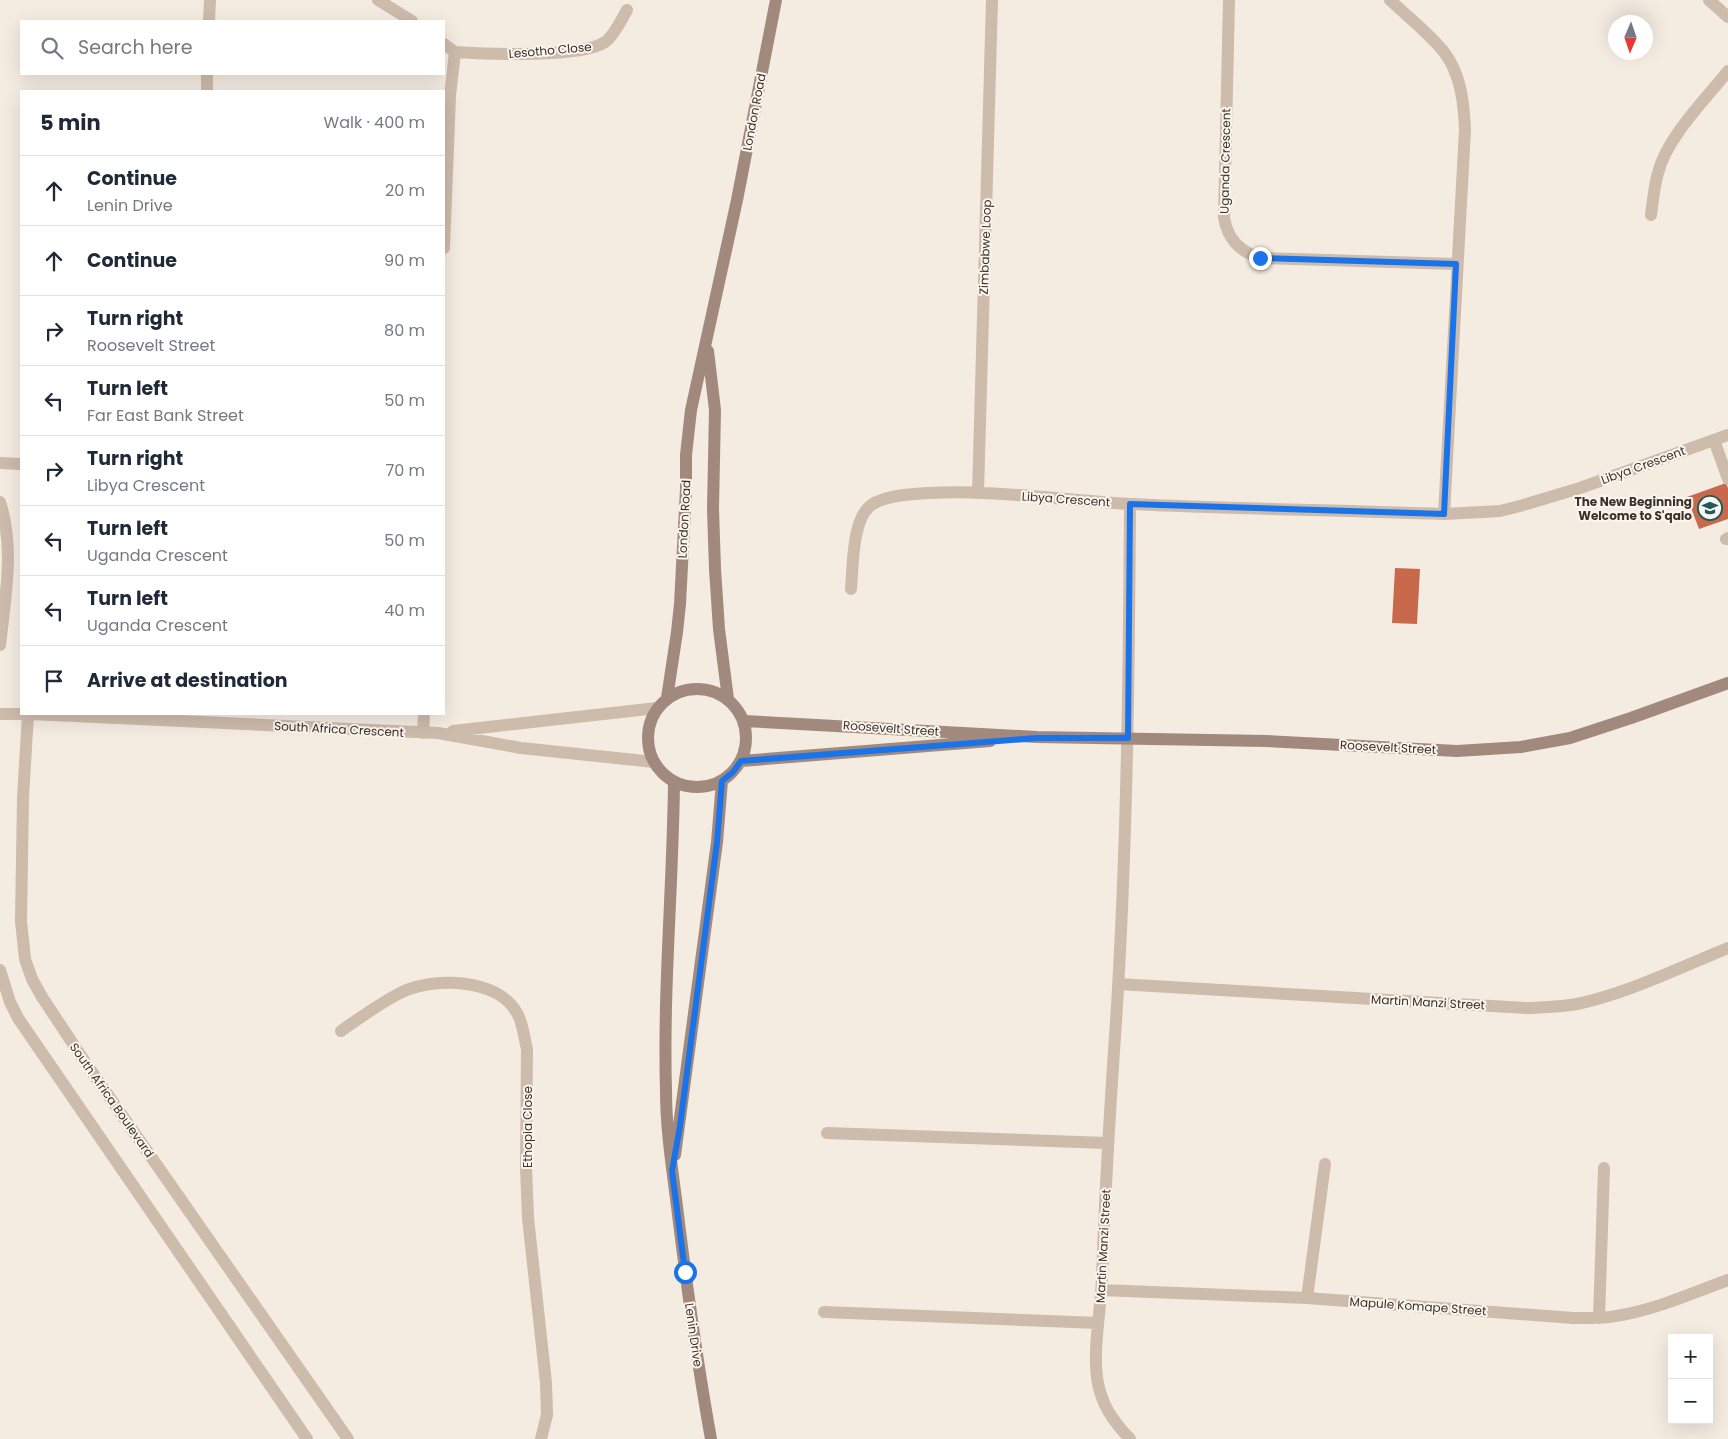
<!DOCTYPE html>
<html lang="en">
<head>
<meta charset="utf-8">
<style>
	:root { --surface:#fff; --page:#f6f6f7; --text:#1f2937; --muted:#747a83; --line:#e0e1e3 }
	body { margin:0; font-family:Poppins,sans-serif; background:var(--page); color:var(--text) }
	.controls { position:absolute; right:15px; bottom:15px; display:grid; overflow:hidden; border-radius:0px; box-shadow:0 5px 20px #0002 }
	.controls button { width:45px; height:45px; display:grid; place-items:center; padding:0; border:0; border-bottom:1px solid var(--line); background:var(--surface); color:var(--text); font:25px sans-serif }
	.compass { position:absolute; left:1608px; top:15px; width:45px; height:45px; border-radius:50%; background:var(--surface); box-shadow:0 5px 20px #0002; rotate:182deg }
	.stop { position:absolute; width:15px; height:15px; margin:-11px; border:4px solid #1a73e8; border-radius:50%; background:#fff }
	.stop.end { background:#1a73e8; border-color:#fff; box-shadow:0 1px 5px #0008 }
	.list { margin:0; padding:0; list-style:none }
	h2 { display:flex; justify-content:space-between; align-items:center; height:65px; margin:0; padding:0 20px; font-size:21px }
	h2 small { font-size:16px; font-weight:400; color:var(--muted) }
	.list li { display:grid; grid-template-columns:32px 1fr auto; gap:15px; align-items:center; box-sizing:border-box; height:70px; padding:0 20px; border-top:1px solid var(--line) }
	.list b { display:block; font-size:19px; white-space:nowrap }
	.list p { margin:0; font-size:16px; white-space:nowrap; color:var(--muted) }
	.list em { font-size:16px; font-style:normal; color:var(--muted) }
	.icon { flex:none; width:28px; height:28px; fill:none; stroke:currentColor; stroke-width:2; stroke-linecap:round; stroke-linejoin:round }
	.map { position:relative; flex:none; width:1728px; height:1439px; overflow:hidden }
	.search { position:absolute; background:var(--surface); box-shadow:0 5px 20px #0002; left:20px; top:20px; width:425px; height:55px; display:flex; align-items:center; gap:12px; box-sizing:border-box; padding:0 18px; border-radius:0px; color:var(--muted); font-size:19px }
	.panel { position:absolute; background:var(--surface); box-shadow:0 5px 20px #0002; left:20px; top:90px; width:425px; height:625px; border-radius:0px }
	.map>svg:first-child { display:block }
	.building { fill:#c8694b }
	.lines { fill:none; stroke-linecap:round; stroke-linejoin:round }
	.lane { stroke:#cdbbac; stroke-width:12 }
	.street { stroke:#cdbbac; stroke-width:12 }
	.secondary { stroke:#a18a7d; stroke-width:12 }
	.route { stroke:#1a73e8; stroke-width:6 }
	.labels { text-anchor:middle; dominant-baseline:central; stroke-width:4; stroke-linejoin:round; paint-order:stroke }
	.street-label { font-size:12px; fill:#3b302b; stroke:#fbf5ee }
	.poi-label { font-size:12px; font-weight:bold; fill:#3b302b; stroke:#fbf5ee; text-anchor:end }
</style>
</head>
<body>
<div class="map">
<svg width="1728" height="1439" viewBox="0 0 1728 1439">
	<rect width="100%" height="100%" fill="#f4ebe1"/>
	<path class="building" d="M1726 483 1728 488V519L1699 529 1687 497Z
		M1395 568 1420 569 1417 624 1392 623Z"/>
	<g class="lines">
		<path class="lane" d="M1714 440 1728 479
			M1726 539 1728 538"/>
		<path class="street" d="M378 0 412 21
			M1229 0 1224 218C1228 239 1239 251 1260 258L1456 264
			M1390 0C1408 17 1429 33 1444 52 1461 74 1464 104 1465 130L1444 514
			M1709 0 1728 17
			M209 21 210 0
			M444 44 455 52
			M455 52C486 54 582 58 605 42 613 37 622 19 627 10
			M207 91V74
			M1651 215C1653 201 1654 186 1658 173 1667 137 1705 100 1728 71
			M444 248 450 96 455 52
			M0 463 21 464
			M978 493 992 0
			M0 502C15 548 5 599 0 645
			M851 589C853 567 852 521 870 506 881 497 901 495 914 494 985 488 1058 500 1130 504 1234 509 1339 510 1444 514L1500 511 1520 506 1580 488 1728 435
			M0 714H21
			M28 714 23 798 21 921 25 959 32 979 42 997 87 1065 348 1439
			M31 714 438 733 521 748 654 762
			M453 731 657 708
			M423 733 424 714
			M0 970 10 1002 18 1018 307 1439
			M1118 984 1527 1008C1544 1007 1561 1007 1577 1004 1626 994 1681 967 1728 948
			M341 1031C361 1017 380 1003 402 992 434 977 498 978 517 1013 523 1023 524 1038 527 1049L526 1166 528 1218 546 1383 547 1415 541 1439
			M827 1133 1107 1143
			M1101 1290 1307 1298 1573 1318C1588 1318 1602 1319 1616 1316 1655 1310 1692 1293 1728 1280
			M1307 1298 1325 1164
			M824 1312 1098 1323
			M1599 1318 1604 1168
			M1130 1439C1112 1420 1101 1404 1097 1378 1093 1346 1101 1310 1102 1278 1105 1192 1110 1107 1116 1022 1127 849 1129 677 1130 504"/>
		<path class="secondary" d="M708 351 715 410 713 509 715 569 719 629 728 699
			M648 738a49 49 0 1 1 98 0a49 49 0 1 1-98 0Z
			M667 698 677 632 680 604 686 489V455L691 410 737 200 776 0
			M744 721 1037 737 1266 741 1457 751 1521 747 1570 738 1631 718 1728 683
			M741 761 990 741
			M674 782C673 885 663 988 666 1091 666 1135 674 1179 679 1223 688 1295 698 1367 711 1439
			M675 1155 717 842 722 781"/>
	</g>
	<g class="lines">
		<path class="route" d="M685 1272 672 1171 680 1126 717 842 722 781 733 772 741 761 1037 738H1128L1130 504 1444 514 1456 264 1260 258"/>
	</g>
	<defs>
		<symbol id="school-ring" viewBox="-11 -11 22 22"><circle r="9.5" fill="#fbf5ee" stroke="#1f5a5e" stroke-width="1.5"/><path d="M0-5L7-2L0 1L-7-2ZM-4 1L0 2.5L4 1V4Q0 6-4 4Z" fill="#1f5a5e"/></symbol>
	</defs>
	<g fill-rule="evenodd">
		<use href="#school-ring" x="1696" y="494" width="28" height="28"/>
	</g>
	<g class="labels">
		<g class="street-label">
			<text transform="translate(550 50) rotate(-5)">Lesotho Close</text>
			<text transform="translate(754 112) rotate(-79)">London Road</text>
			<text transform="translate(1225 161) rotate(-89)">Uganda Crescent</text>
			<text transform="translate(985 247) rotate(-88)">Zimbabwe Loop</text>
			<text transform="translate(1643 465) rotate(-20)">Libya Crescent</text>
			<text transform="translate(1066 499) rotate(4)">Libya Crescent</text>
			<text transform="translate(684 519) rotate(-87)">London Road</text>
			<text transform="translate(891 728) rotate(4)">Roosevelt Street</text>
			<text transform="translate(339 729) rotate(3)">South Africa Crescent</text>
			<text transform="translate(1388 747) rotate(3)">Roosevelt Street</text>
			<text transform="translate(1428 1002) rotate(3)">Martin Manzi Street</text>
			<text transform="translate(112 1100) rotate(55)">South Africa Boulevard</text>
			<text transform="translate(527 1127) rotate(-90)">Ethopia Close</text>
			<text transform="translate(1103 1246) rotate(-87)">Martin Manzi Street</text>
			<text transform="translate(1418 1306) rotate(4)">Mapule Komape Street</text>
			<text transform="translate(694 1335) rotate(82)">Lenin Drive</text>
		</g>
		<g class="poi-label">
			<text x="1692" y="501">The New Beginning<tspan x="1692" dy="14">Welcome to S'qalo</tspan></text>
		</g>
	</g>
</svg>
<div class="controls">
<button>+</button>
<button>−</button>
</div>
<svg class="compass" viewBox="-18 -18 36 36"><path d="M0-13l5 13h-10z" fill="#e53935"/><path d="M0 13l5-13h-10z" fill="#747a83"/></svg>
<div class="stop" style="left:685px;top:1272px"></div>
<div class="stop end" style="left:1260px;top:258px"></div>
<div class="search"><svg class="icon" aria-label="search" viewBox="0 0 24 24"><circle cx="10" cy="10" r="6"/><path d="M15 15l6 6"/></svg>Search here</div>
<section class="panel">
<h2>5 min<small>Walk · 400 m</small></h2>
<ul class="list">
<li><svg class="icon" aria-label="ahead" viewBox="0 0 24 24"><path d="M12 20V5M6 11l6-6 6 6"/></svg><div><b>Continue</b><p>Lenin Drive</p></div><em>20 m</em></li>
<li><svg class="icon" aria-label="ahead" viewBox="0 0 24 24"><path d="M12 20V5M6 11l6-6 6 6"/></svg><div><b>Continue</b></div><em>90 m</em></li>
<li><svg class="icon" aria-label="right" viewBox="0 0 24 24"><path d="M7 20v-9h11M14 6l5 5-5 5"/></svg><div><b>Turn right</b><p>Roosevelt Street</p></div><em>80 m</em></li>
<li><svg class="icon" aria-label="left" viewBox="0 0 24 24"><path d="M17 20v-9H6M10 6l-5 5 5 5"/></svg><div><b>Turn left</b><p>Far East Bank Street</p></div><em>50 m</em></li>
<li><svg class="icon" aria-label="right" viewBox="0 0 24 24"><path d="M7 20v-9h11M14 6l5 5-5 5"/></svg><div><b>Turn right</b><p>Libya Crescent</p></div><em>70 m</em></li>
<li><svg class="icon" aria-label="left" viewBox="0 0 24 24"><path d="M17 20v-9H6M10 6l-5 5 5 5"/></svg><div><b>Turn left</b><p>Uganda Crescent</p></div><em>50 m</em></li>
<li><svg class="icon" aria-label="left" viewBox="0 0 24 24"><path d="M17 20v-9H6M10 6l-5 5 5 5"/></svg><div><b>Turn left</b><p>Uganda Crescent</p></div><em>40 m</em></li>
<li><svg class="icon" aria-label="arrive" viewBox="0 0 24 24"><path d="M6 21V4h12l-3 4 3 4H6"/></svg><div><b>Arrive at destination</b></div></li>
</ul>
</section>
</div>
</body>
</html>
